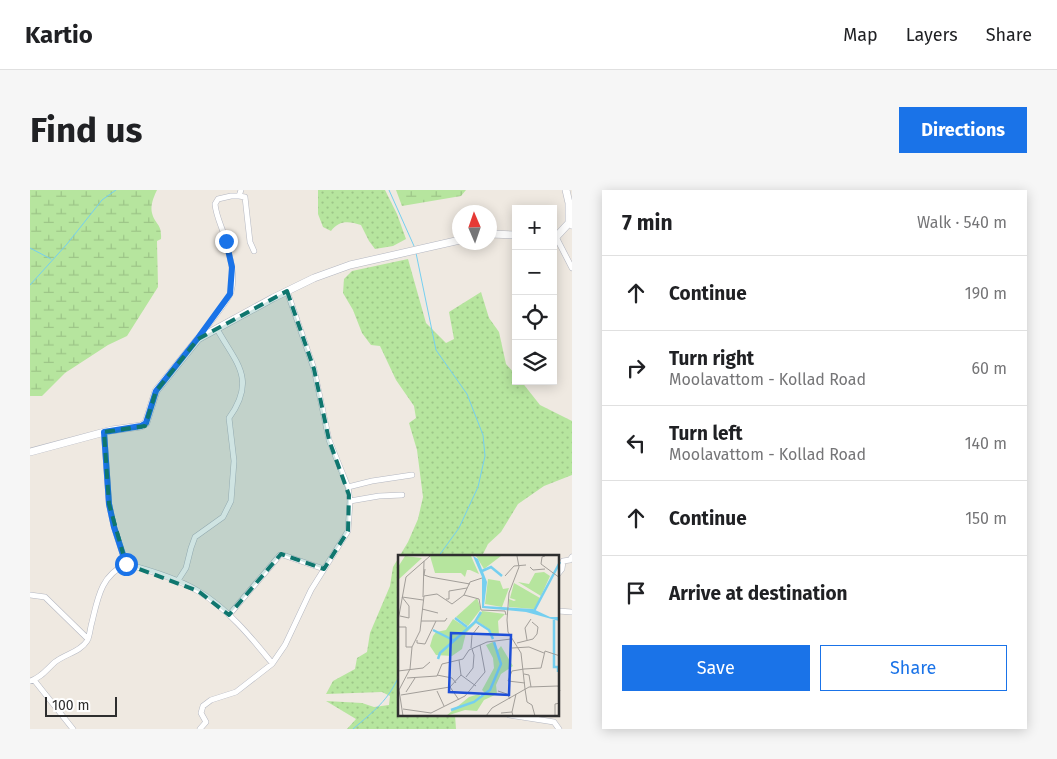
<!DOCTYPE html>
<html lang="en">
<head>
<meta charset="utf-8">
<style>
	:root { --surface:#fff; --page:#f6f6f6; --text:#202124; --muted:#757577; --line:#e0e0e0; --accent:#1a73e8 }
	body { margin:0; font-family:"Fira Sans",sans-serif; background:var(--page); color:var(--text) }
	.controls { position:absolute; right:15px; top:15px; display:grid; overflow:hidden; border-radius:0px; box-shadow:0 2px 12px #0003 }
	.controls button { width:45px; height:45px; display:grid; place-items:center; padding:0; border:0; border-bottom:1px solid var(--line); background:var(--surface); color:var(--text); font:25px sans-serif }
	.compass { position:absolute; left:422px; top:15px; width:45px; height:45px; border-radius:50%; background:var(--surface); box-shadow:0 2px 12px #0003; rotate:358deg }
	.scale { position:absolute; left:15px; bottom:12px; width:72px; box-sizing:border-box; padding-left:5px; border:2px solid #2e2e2e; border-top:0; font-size:14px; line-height:18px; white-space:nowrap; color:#2e2e2e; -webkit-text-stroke:4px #fff; paint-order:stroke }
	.stop { position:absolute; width:15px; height:15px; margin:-11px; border:4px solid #1a73e8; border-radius:50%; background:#fff }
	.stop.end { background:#1a73e8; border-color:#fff; box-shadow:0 1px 5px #0008 }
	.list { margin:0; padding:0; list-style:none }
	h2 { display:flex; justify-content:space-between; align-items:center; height:65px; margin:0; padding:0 20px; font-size:21px }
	h2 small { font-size:16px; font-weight:400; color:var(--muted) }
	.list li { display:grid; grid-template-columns:32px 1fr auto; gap:15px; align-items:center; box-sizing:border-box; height:75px; padding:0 20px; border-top:1px solid var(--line) }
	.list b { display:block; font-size:19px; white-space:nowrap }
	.list p { margin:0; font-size:16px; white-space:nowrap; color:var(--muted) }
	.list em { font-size:16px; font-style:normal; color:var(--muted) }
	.actions { display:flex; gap:10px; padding:15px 20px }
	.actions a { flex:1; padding:11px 0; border:1px solid var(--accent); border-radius:0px; text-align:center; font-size:18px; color:var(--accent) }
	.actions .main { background:var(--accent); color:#fff }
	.icon { flex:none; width:28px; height:28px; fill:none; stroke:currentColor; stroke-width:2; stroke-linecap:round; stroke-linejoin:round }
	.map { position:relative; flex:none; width:542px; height:539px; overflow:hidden; border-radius:0px }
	header { display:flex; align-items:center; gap:30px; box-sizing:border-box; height:70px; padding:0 25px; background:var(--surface); border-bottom:1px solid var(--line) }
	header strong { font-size:24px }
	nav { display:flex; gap:28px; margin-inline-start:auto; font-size:18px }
	.intro { display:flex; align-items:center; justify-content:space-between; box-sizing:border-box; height:120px; padding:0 30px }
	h1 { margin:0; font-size:35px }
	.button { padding:12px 22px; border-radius:0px; background:var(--accent); color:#fff; font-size:18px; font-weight:700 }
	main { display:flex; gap:30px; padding:0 30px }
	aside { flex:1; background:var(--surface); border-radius:0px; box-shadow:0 2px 12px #0003 }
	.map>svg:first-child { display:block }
	.grass { fill:url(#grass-dots) }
	.wetland { fill:url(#wetland-marsh) }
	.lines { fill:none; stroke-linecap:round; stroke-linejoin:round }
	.stream { stroke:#75cff0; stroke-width:1 }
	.street-casing { stroke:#b4b7c1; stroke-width:6 }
	.secondary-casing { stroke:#b4b7c1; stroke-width:8 }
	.street { stroke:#fff; stroke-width:5 }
	.secondary { stroke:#fff; stroke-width:7 }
	.route { stroke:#1a73e8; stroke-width:6 }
	.marked { fill:#0f766e; fill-opacity:0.2; stroke:#0f766e; stroke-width:4; stroke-dasharray:10 6; stroke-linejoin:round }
	.inset-river { fill:none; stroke:#75cff0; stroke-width:2.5 }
	.inset-road { fill:none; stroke:#a29e99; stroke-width:1 }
	.view { fill:#1d4ed8; fill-opacity:0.15; stroke:#1d4ed8; stroke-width:2.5 }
	.inset-edge { fill:none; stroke:#2e2e2e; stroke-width:2.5 }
</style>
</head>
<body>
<header>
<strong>Kartio</strong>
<nav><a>Map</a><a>Layers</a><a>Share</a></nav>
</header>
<div class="intro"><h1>Find us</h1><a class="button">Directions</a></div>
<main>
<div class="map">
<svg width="542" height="539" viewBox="0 0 542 539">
	<defs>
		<pattern id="grass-dots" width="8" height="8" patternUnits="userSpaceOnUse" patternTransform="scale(1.25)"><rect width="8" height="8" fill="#b6e59e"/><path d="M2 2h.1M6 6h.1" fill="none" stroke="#9dc588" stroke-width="1.8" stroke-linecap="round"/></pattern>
		<pattern id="wetland-marsh" width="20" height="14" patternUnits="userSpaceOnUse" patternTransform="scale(1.25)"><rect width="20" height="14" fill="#b6e59e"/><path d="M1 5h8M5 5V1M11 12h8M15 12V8" fill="none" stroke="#9dc588"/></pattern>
	</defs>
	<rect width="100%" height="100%" fill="#efe9e1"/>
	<path class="grass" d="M288 0H355L367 24 376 49 363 56 345 59 339 51 331 35C319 31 309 30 301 41L293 37 288 24Z
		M378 69 396 133 416 153 424 149 419 122 451 102 459 128 469 142 476 174 486 185V191H491L510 215 542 231V285L514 296 488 314 471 342 458 354 452 366 370 367V525H425L426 539H317L326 529 296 511 332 513 344 517 359 515 360 506 352 502 296 504 303 491 325 479 327 468 337 462 340 443 360 396 363 377 378 352 388 329 393 307 387 260 379 233 386 228 384 216 366 190 350 156 341 155 332 143 323 120 313 103 314 89 322 81Z"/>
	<path class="wetland" d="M0 0H127C124 6 120 16 122 23 125 35 132 33 131 49L127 51 128 97 97 146 78 155 35 183 12 206H0Z
		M366 0H436L431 6 372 16Z"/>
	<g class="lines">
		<path class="stream" d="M359 0 384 56
			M0 58 21 69
			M386 63 406 160 437 204 453 245 455 266 448 297 429 338 408 367
			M0 95 37 54 72 10 86 0
			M323 539C345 520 358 511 370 484"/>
		<defs>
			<path id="street" d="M209 6 215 7 220 52 224 61
				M526 47 542 78
				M169 147C176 137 198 112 201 102 206 85 199 64 195 48 192 37 186 26 185 14L188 9 201 6H209L211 0
				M74 242 79 314 84 337 96 374
				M318 297 342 291 382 285
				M320 311 349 306 372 305
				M528 384 532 379 533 371 540 370 542 367
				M147 392 156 378 161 358 165 347 193 327 201 311 204 271 199 228C227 189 206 173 187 139
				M0 405 15 407 58 449
				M528 421 542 422
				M199 425 250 365H253L294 379
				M4 490 43 539
				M0 491C11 488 17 479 25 472 35 464 50 462 57 451 60 446 60 438 62 432 68 407 71 386 96 374 119 380 148 389 168 401 197 418 221 447 242 473
				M479 525 524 532 529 539
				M170 539 176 532 171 523 173 516 181 510 206 502 242 474 255 455 281 400 318 341 320 311 318 297 299 250 284 179 257 101"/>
			<path id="secondary" d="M536 0 539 13V33L542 35
				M460 44 486 45
				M523 46 526 47 539 33
				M0 262 82 240 111 236 116 233 126 201 168 149 243 108 284 88 320 75 430 50"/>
		</defs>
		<use href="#street" class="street-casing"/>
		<use href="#secondary" class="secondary-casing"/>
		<use href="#street" class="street"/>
		<use href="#secondary" class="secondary"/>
	</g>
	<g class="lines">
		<path class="route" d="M96 374 84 337 79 314 74 242 111 236 116 233 126 201 168 148 200 104 202 77 196 51"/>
	</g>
	<path class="marked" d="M257 101 284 179 299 250 319 305 318 341 294 379 251 364 199 425 168 401 96 374 79 314 74 242 115 236 126 201 168 149Z"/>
	<g transform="translate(368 365)">
		<rect width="161" height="161" fill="#efe9e1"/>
		<path d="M95 87 99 96 103 91 115 111 103 119 98 130 99 139 86 145 79 156 67 155 48 161 71 142 81 139 83 142 87 138 84 135 91 136 84 135 96 113 95 103 88 90Z" fill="#b6e59e"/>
		<path d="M7 1 24 3 0 25V12ZM32 1H73L81 19 72 15H69L67 22 63 18H37ZM78 1H103L86 14ZM146 17 152 21 143 41 120 27 131 29 137 18ZM90 24 102 26 105 34 111 33 104 52 87 49ZM116 28 142 43 136 54 111 52V44L116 46 118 45 112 43ZM79 43 83 54 70 71 58 62ZM84 56 107 59 100 66 101 80 95 81 91 74 79 66ZM55 64 69 73 79 67 68 78 64 94 54 101 38 100 32 91 35 81 38 77 48 75Z" fill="#b6e59e"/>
		<path d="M75 1 80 4 89 27 86 51 135 54 152 62H161V66L128 57 84 53V22Z" fill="#75cff0"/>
		<path class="inset-river" d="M84 16 93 12 104 21M136 56 162 7M57 63 69 72M156 65V112H160V117M77 66 91 75 95 84M35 75 55 85M40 104 42 98 77 67 83 57M53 155 76 147 92 135 103 109 96 87"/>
		<path class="inset-road" d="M119 1 121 12 111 38 109 65 110 77 123 98 127 134M147 1 144 2 143 9 162 23M132 12 135 15 147 14M27 14 26 20 32 22 72 29M107 21 116 11 128 10M84 23 72 27 66 40 81 44 83 55 107 56 108 60M4 42 25 45M25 42 26 6M48 44H51V36L69 33M24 54 40 58M2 61 11 63V51L4 42M0 66 8 22 32 1M23 66H47L49 63M0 72H8V92H14M19 85V88L27 89 38 66M129 85 127 73 133 64M119 88 135 84 139 79 140 72 134 67M73 93 74 80 81 71M114 93 131 92 146 98M61 105 63 120M126 114 143 113 147 96 162 101M126 114 114 116 110 126 127 128M0 116 25 113 32 107M126 119 131 120 133 132M39 120 54 123 58 128M68 122 75 113 76 100 74 94M9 123 39 121 44 109 65 104 71 95 89 87 113 84M52 132 61 145M127 134 129 147 134 150 137 161M1 135 12 114 14 92 22 76 26 41 39 39 54 49 66 40M1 135 5 161M39 136 46 151M100 136 109 139 112 144M8 137 17 123M3 140 52 132 63 120 78 131M5 154 33 158 67 141 87 117 82 90M114 157 118 139M103 158 114 157 115 161M88 161 94 153 131 132 160 131 162 136M157 161V149L162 148"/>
		<path class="view" d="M53 78 113 80 111 140 51 137Z"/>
		<rect width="161" height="161" class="inset-edge"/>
	</g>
</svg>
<div class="controls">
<button>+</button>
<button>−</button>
<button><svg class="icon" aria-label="locate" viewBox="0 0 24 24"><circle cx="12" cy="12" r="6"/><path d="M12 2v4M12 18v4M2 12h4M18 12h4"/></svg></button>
<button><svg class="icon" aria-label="layers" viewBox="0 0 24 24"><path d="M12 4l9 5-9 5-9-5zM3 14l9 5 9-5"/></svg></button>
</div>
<svg class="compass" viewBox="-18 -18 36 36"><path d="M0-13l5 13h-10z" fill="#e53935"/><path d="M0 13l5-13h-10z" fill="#757577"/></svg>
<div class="scale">100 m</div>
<div class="stop" style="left:96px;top:374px"></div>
<div class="stop end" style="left:196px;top:51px"></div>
</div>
<aside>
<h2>7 min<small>Walk · 540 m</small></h2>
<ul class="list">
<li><svg class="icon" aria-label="ahead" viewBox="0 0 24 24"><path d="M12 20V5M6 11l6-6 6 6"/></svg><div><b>Continue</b></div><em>190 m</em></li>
<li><svg class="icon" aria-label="right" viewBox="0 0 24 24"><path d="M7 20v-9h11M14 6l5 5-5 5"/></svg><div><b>Turn right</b><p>Moolavattom - Kollad Road</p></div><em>60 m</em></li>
<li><svg class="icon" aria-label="left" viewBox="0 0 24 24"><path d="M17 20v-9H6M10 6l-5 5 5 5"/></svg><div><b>Turn left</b><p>Moolavattom - Kollad Road</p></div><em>140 m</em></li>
<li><svg class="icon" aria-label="ahead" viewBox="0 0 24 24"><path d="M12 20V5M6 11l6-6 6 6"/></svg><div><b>Continue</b></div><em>150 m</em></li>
<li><svg class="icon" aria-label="arrive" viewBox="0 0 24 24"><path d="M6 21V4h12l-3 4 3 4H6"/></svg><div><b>Arrive at destination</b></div></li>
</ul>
<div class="actions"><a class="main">Save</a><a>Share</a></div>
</aside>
</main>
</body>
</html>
